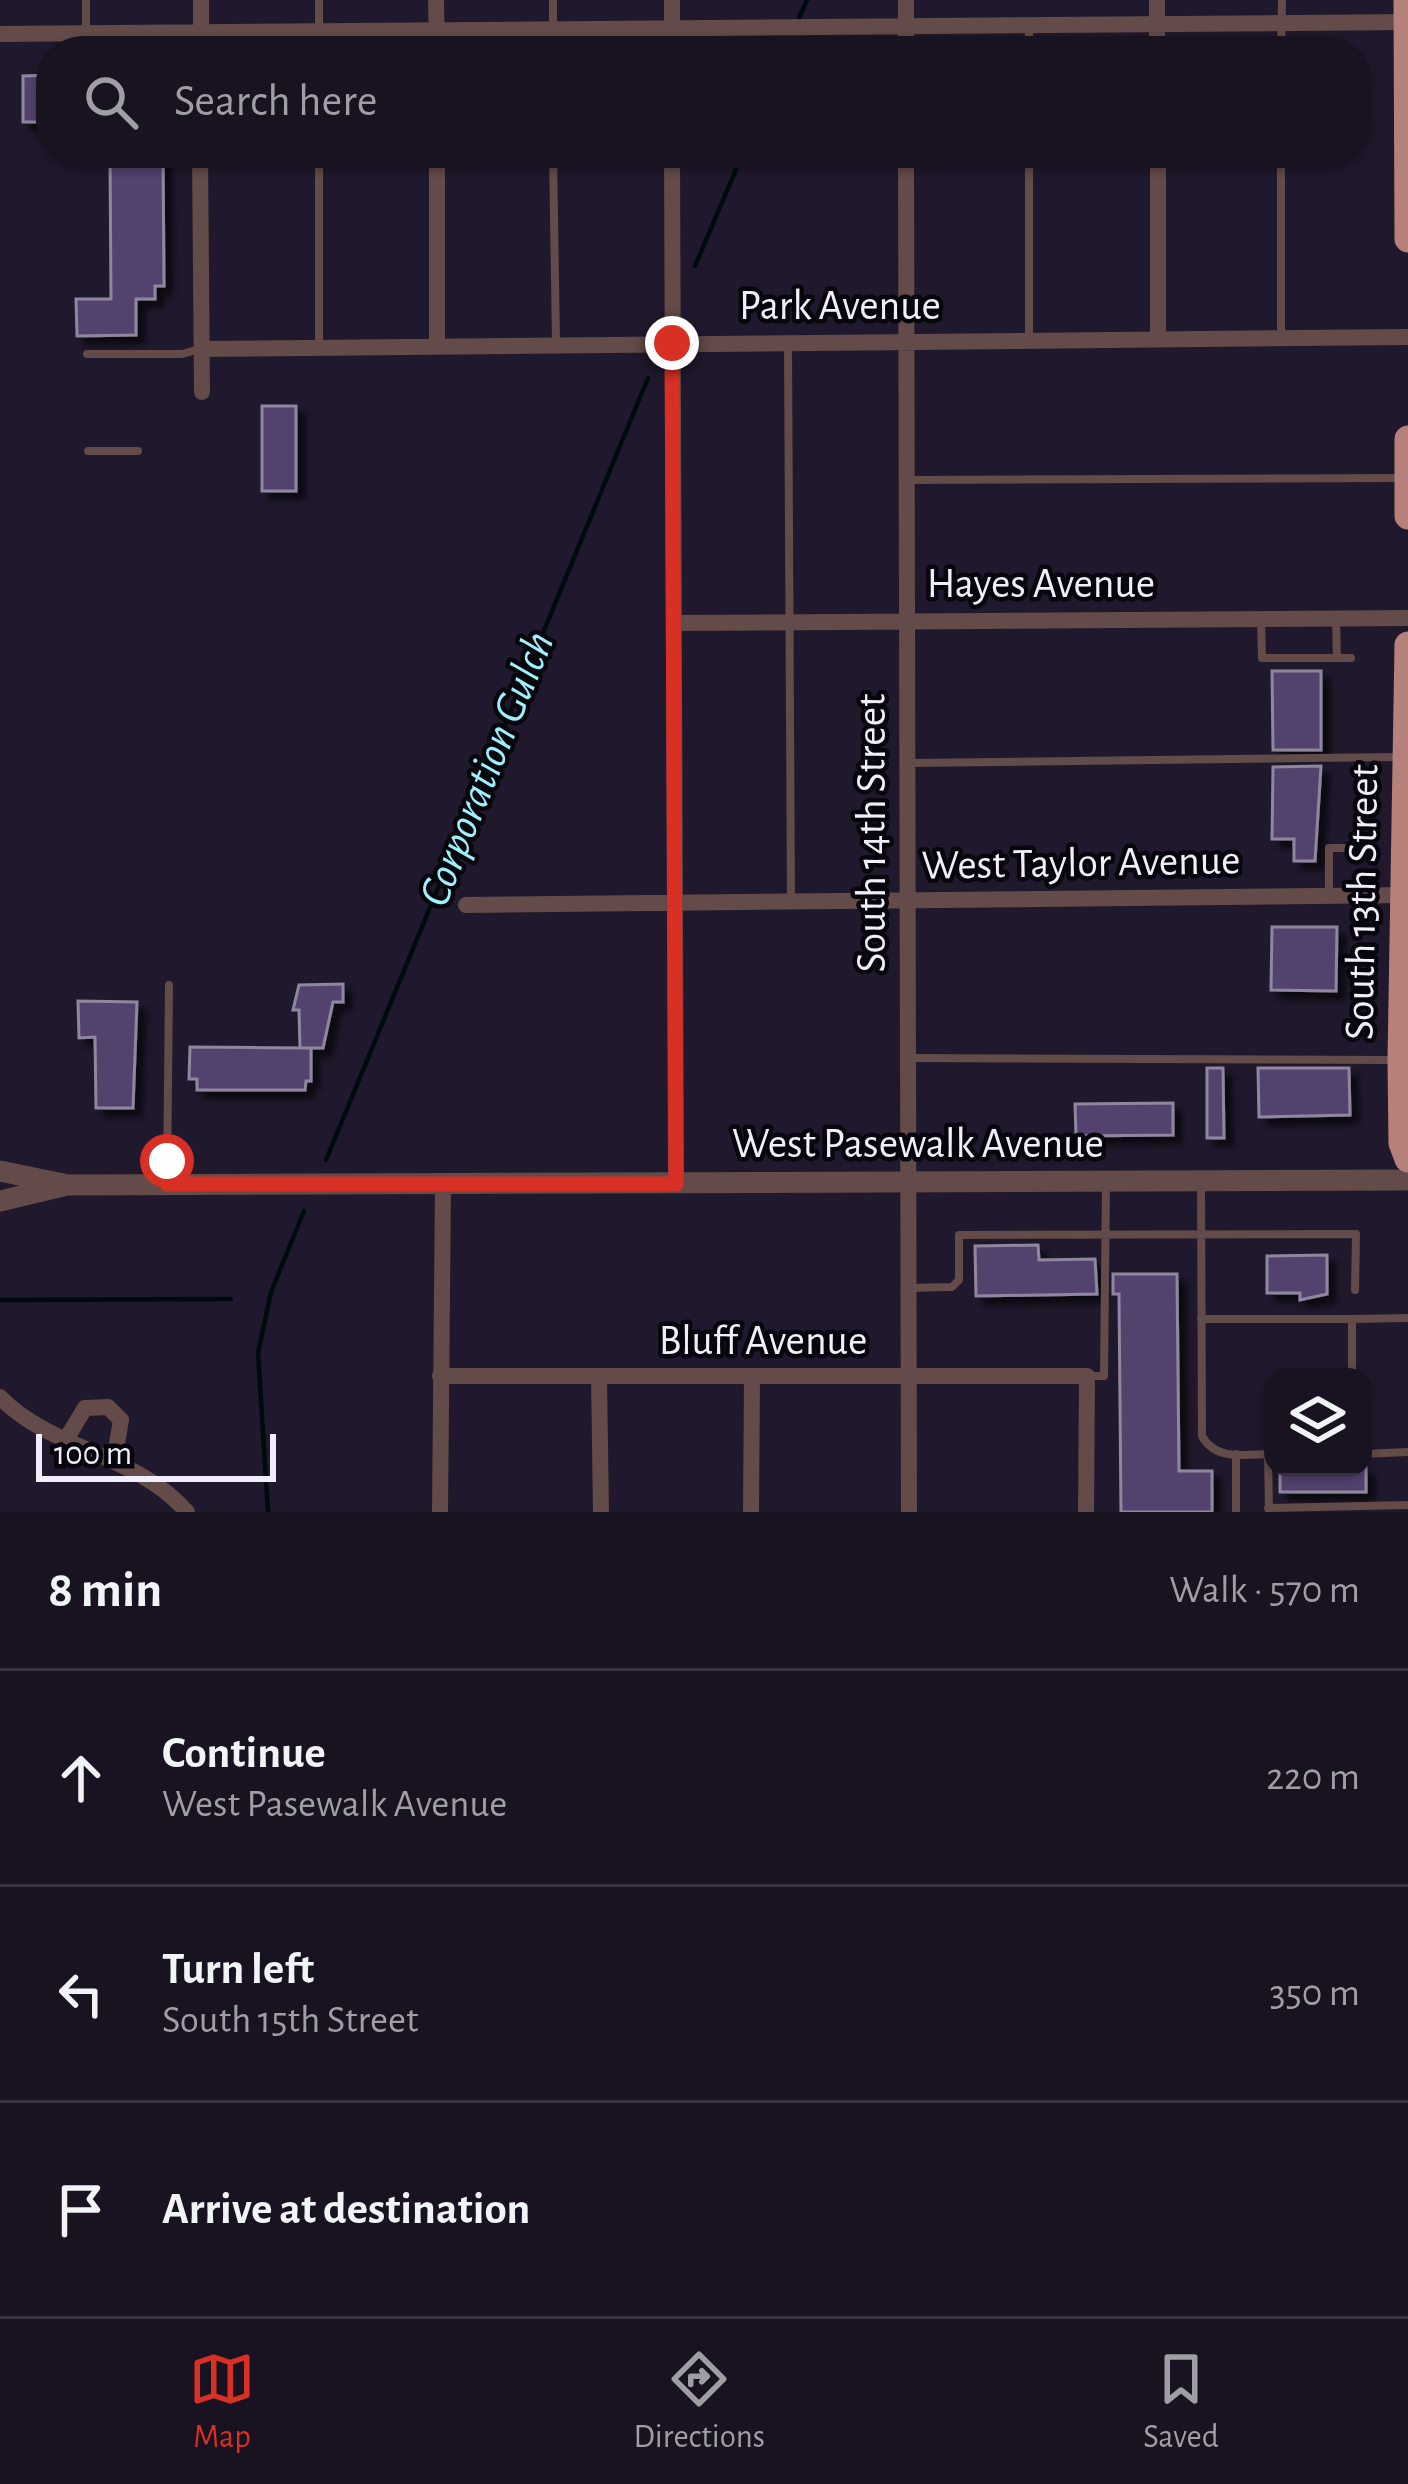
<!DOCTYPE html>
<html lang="en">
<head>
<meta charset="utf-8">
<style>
	:root { --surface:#181221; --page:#25202e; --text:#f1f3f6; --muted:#9f9ea5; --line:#36323f; --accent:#d93025 }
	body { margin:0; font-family:"Alegreya Sans",sans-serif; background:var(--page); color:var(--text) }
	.controls { position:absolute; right:36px; bottom:36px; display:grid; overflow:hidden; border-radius:24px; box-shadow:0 3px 9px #0004 }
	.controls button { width:108px; height:108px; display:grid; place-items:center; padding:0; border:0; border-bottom:3px solid var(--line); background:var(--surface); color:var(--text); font:60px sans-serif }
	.scale { position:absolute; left:36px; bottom:30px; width:240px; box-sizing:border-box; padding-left:12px; border:6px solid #f1edfa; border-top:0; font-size:33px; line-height:42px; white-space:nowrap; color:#f1edfa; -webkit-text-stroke:9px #08060d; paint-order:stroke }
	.stop { position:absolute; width:36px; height:36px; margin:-27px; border:9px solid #d93025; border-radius:50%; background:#fff }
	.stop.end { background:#d93025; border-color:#fff; box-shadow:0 3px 12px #0008 }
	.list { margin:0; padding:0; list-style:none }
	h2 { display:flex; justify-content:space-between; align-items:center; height:156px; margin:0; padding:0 48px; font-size:51px }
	h2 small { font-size:39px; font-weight:400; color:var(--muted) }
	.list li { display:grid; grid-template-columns:78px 1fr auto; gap:36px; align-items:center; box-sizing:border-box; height:216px; padding:0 48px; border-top:3px solid var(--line) }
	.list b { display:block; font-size:45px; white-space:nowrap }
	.list p { margin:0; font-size:39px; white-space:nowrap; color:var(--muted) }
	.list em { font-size:39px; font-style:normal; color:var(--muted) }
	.icon { flex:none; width:66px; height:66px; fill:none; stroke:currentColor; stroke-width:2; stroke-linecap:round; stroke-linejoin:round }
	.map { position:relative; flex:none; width:1408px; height:1512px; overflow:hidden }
	.search { position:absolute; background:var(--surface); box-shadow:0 3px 9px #0004; left:36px; right:36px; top:36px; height:132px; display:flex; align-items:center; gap:30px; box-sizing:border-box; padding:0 42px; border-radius:48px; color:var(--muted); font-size:45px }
	.sheet { height:804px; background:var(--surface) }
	nav { display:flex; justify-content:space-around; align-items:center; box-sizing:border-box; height:168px; border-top:3px solid var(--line); background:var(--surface); font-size:33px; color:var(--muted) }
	nav a { display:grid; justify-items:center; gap:6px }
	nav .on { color:var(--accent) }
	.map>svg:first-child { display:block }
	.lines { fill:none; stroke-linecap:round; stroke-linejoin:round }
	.stream { stroke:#000b0e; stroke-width:4.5 }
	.building { fill:#53436d; stroke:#8f879f; stroke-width:3; filter:url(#shadow) }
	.service { stroke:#624b48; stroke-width:8 }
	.minor { stroke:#624b48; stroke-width:16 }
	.tertiary { stroke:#624b48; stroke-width:21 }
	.trunk { stroke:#b6817a; stroke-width:27 }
	.route { stroke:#d93025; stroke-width:15 }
	.labels { text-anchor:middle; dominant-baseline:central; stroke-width:9; stroke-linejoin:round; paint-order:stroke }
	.street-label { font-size:42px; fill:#f1edfa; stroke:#08060d }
	.water-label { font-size:45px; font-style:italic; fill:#9ef0fc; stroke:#08060d }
</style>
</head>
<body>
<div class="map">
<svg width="1408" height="1512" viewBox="0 0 1408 1512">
	<defs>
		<filter id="shadow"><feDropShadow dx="8" dy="8" stdDeviation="3" flood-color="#0009"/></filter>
	</defs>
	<rect width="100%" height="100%" fill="#20182c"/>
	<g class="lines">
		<path class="stream" d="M799 18 807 0
			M787 51 789 46
			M695 266 743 153
			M326 1160 648 378
			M0 1300 231 1299
			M268 1512 258 1353 271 1292 304 1211"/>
	</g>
	<path class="building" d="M51 75V122H23V76Z
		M110 153H163L164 286H155V299H136V335L77 336 76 299H111Z
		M262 406H296V491H262Z
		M1272 671H1321V750H1273Z
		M1321 766 1315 861H1294V839H1272L1273 767Z
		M1272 927H1337L1336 991 1271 990Z
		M343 984V1002H333L323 1048H300L299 1010H293L299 985Z
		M78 1001 137 1002 133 1108H96L95 1037 79 1038Z
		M190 1047 311 1048V1081H306L305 1090H197V1079H189Z
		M1207 1068H1223L1224 1138H1207Z
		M1258 1068H1349L1350 1115 1259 1117Z
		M1173 1103V1135L1076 1136 1075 1104Z
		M1038 1245 1039 1260 1095 1259 1097 1294 976 1296 975 1246Z
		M1327 1255V1294L1300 1300V1293H1267V1256Z
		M1113 1274H1177L1179 1471H1212V1512H1121L1119 1294H1113Z
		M1280 1467H1366V1492H1280Z"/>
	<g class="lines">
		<path class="service" d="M86 0V33
			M319 0V51
			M553 0V51
			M1029 51V29
			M1281 51 1282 0
			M319 153V345
			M553 153 556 342
			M1281 337V153
			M1029 339V153
			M788 346 791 901
			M87 354H182L200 349
			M88 451H138
			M908 480 1403 478
			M1336 619 1337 658
			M1261 621 1262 658H1351
			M910 763 1399 757
			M1329 895V848H1351
			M909 1058 1392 1060
			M1201 1182 1202 1436C1216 1462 1247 1454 1273 1454
			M167 1183 169 985
			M909 1288 952 1287 959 1280V1235L1356 1234 1355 1290
			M1201 1319H1352
			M1089 1376H1104L1106 1184
			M1352 1377V1319L1408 1318
			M1236 1454V1512
			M1268 1454 1269 1511
			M1363 1454 1408 1452
			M1268 1508 1408 1505"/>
		<path class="minor" d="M436 0 437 51
			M672 0V51
			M1157 0V51
			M0 34 1407 22
			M201 51V0
			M906 51V0
			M200 153 202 392
			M437 153V344
			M672 153 676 1184
			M906 153 909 1512
			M1158 153V338
			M201 349 1408 337
			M675 623 1408 618
			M466 905 1408 895
			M440 1376H1087L1086 1512
			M599 1377 601 1512
			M0 1397C53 1451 137 1454 187 1512
			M65 1441 85 1408 108 1407 121 1420 114 1461
			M440 1512 443 1185
			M751 1512 752 1376"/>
		<path class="tertiary" d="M0 1171 68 1185 1408 1180
			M0 1201 67 1185"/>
		<path class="trunk" d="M1407 0 1408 239
			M1408 439V516
			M1408 645 1401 1060 1402 1143 1408 1159"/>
	</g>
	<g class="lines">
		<path class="route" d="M167 1161V1184H676L672 343"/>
	</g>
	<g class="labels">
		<g class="street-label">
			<text x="840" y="306">Park Avenue</text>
			<text x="1041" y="584">Hayes Avenue</text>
			<text transform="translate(872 833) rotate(-90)">South 14th Street</text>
			<text transform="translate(1081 863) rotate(-1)">West Taylor Avenue</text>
			<text transform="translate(1362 902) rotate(-89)">South 13th Street</text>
			<text x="918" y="1144">West Pasewalk Avenue</text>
			<text x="763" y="1341">Bluff Avenue</text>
		</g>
		<g class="water-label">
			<text transform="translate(487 769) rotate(-68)">Corporation Gulch</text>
		</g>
	</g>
</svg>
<div class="controls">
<button><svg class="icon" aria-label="layers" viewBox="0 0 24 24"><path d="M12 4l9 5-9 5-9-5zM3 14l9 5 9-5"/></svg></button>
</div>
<div class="scale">100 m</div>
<div class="stop" style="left:167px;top:1161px"></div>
<div class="stop end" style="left:672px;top:343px"></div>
<div class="search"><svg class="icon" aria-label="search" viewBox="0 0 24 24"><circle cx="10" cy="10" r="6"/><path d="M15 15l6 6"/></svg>Search here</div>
</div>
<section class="sheet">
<h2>8 min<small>Walk · 570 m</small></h2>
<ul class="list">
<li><svg class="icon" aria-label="ahead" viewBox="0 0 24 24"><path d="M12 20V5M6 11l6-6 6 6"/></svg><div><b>Continue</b><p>West Pasewalk Avenue</p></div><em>220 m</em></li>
<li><svg class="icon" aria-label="left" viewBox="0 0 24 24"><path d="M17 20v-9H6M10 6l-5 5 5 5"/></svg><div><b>Turn left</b><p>South 15th Street</p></div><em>350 m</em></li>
<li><svg class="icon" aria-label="arrive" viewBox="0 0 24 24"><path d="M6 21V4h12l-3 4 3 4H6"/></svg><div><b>Arrive at destination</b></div></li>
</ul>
</section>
<nav>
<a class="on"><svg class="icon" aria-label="map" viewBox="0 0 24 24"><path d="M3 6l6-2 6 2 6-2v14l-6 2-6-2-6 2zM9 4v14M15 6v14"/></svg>Map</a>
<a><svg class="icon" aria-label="directions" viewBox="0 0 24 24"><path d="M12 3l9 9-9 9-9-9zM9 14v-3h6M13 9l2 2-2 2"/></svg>Directions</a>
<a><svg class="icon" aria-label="saved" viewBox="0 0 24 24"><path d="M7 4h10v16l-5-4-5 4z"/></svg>Saved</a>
</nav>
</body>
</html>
